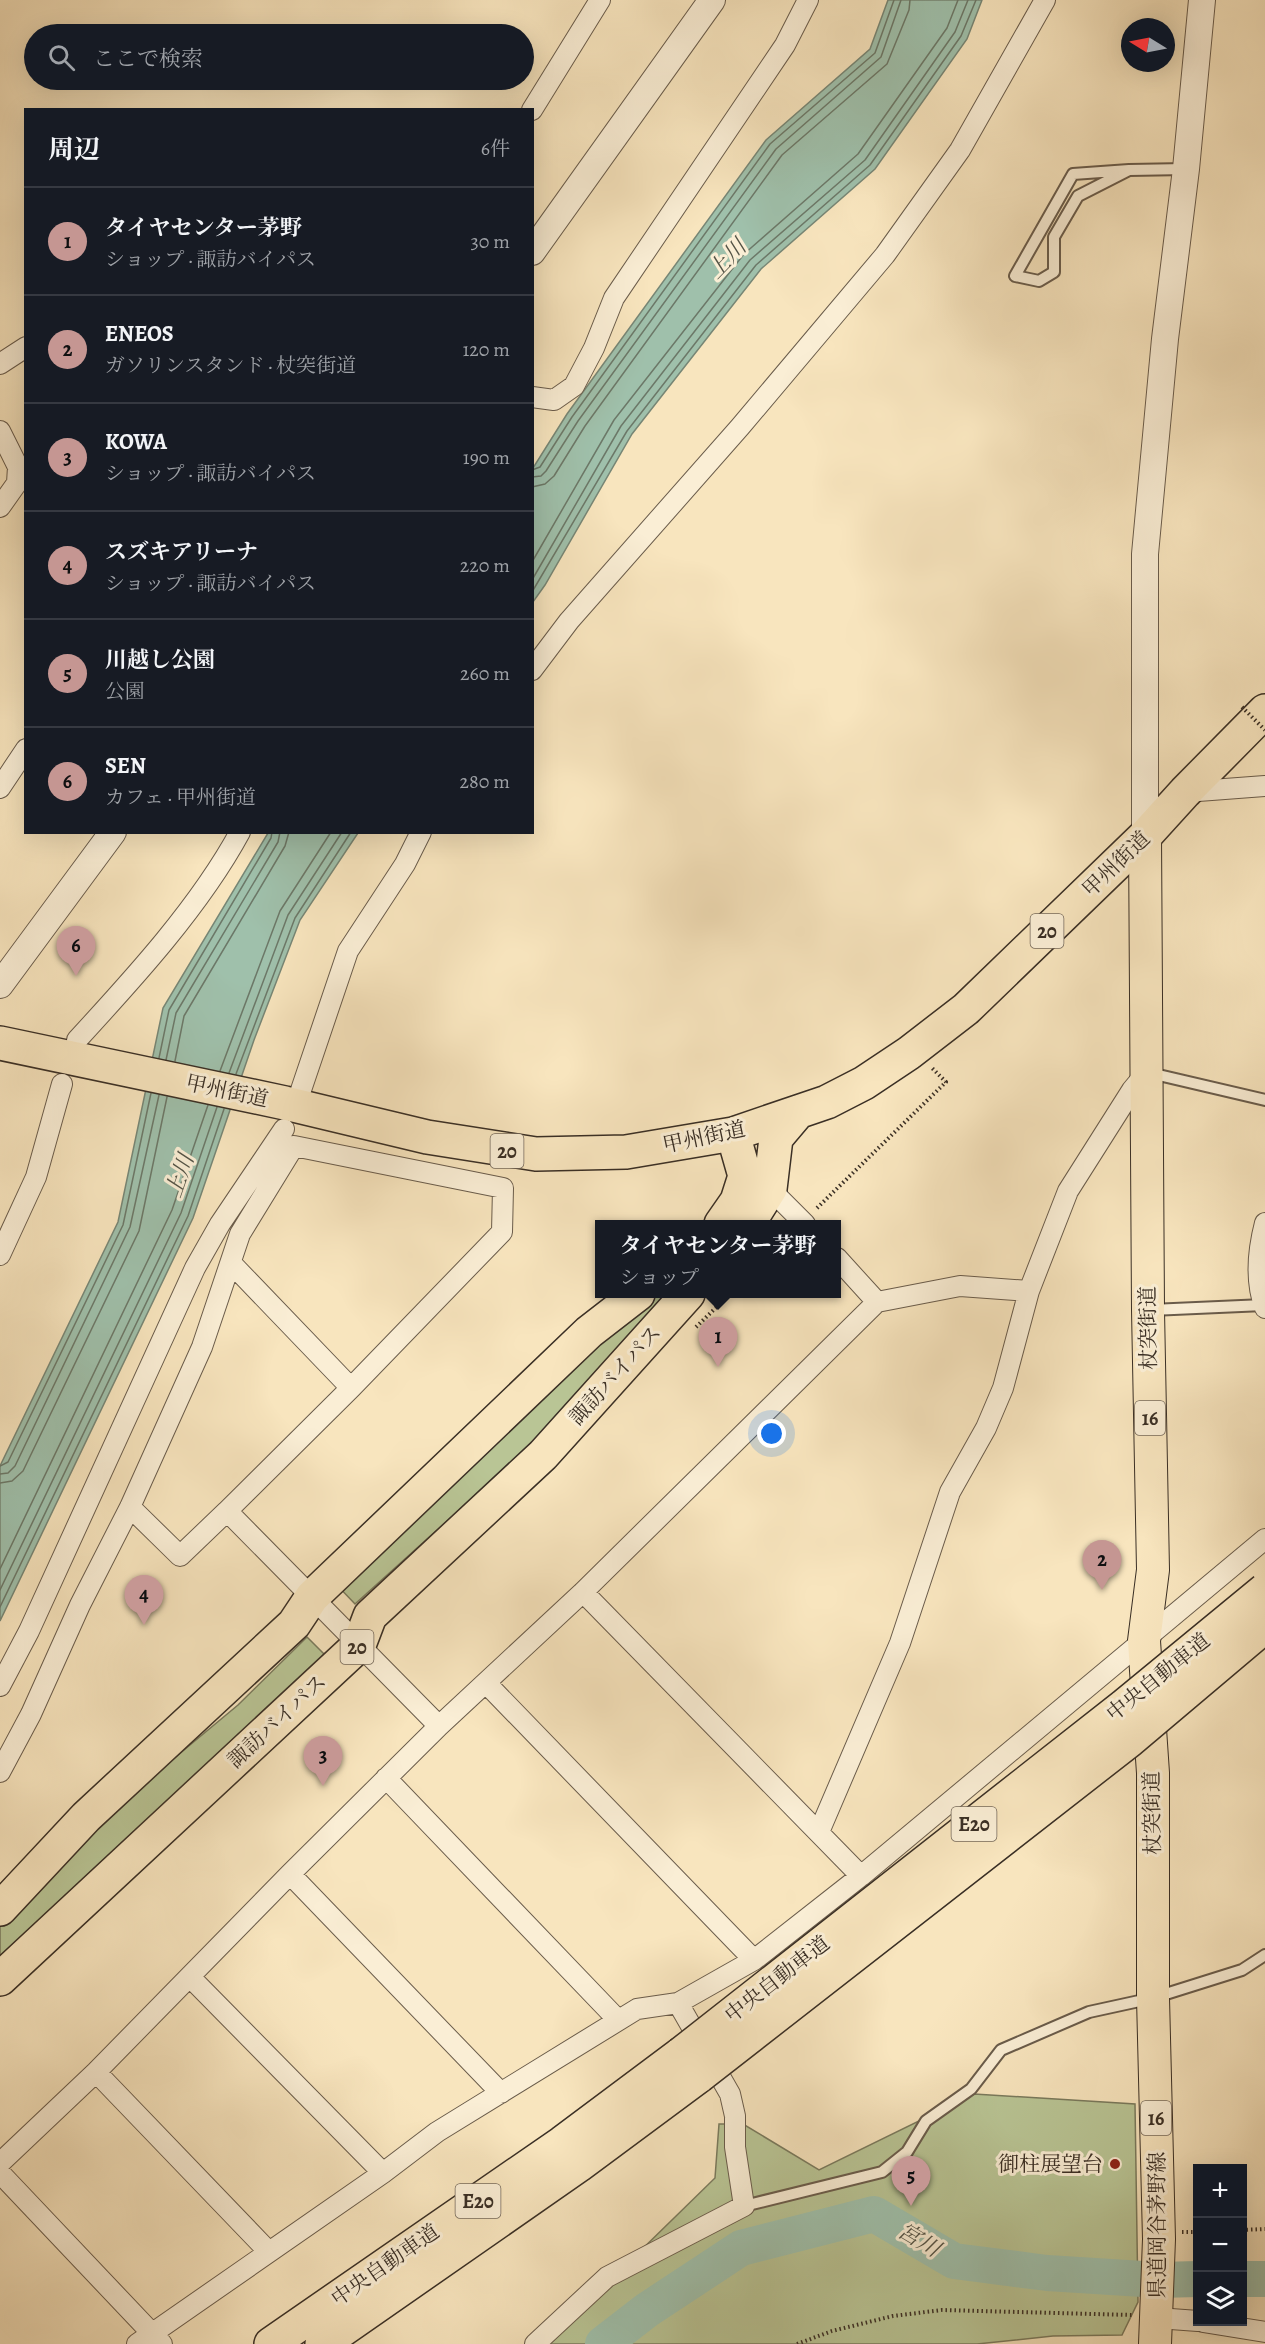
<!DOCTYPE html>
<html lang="ja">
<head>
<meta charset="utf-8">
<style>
	:root { --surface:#171b24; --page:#242831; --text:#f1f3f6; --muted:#9ea1a6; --line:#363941; --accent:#c59692 }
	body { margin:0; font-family:Alegreya,"Noto Serif JP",serif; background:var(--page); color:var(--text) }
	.controls { position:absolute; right:18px; bottom:18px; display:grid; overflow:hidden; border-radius:0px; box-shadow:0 6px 24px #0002 }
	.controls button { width:54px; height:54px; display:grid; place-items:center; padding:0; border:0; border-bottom:2px solid var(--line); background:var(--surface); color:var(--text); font:30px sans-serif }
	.compass { position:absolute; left:1121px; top:18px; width:54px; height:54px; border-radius:50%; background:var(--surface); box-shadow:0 6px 24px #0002; rotate:280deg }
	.you { position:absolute; left:772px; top:1434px; width:21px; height:21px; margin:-15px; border:4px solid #fff; border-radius:50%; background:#1a73e8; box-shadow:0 0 0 9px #1a73e833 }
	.badge { display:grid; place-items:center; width:39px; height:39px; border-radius:50%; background:var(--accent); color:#111; font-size:20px; font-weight:700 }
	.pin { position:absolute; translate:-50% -50px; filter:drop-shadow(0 2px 3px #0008) }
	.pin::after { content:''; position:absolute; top:32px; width:21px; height:18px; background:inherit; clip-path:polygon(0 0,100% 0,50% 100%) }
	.popup { position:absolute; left:595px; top:1220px; width:246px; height:78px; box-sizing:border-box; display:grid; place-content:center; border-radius:0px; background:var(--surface); filter:drop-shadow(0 2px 4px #0005); font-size:20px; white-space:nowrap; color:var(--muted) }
	.popup b { font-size:22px; color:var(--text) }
	.popup::after { content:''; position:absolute; left:50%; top:100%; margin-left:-12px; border:12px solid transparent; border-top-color:var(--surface) }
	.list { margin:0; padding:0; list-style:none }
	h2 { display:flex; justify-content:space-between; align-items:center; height:78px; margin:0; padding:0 24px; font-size:26px }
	h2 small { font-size:20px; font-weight:400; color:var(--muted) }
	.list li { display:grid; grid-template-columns:39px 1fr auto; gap:18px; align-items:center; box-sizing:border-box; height:108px; padding:0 24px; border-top:2px solid var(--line) }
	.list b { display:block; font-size:22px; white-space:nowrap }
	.list p { margin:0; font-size:20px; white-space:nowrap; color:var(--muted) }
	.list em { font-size:20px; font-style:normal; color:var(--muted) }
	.icon { flex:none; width:33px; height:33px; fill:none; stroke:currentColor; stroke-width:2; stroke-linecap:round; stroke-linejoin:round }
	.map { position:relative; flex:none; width:1265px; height:2344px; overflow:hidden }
	.search { position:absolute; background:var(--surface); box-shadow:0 6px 24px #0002; left:24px; top:24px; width:510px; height:66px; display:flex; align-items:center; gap:15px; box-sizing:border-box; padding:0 21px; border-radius:33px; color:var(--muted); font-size:22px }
	.panel { position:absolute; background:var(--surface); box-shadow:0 6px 24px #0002; left:24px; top:108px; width:510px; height:726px; border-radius:0px }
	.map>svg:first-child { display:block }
	.green { fill:#b9c595; stroke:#7a7a5d; stroke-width:1.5 }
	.water { fill:#9fc0ab; stroke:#778675; stroke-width:1.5 }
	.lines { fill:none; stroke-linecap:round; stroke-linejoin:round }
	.shore { stroke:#6c7868; stroke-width:1.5 }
	.river { stroke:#9fc0ab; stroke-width:36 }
	.service-casing { stroke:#6a5c4b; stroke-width:14 }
	.minor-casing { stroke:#6a5c4b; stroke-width:22 }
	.tertiary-casing { stroke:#6a5c4b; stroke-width:28 }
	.primary-casing { stroke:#3a2f25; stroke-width:34 }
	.trunk-casing { stroke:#3a2f25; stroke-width:36 }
	.motorway-casing { stroke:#3a2f25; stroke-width:36 }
	.path { stroke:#3a2f25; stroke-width:4; stroke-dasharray:1.5 3; stroke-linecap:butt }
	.service { stroke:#faeed5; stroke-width:10 }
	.minor { stroke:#faeed5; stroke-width:20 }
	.tertiary { stroke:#faeed5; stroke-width:26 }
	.primary { stroke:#f8e5be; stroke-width:32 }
	.trunk { stroke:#f8e5be; stroke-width:33 }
	.motorway { stroke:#f8e5be; stroke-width:33 }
	.motorway-bridge-casing { stroke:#3a2f25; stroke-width:36; stroke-linecap:butt }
	.path-bridge { stroke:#3a2f25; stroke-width:4; stroke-dasharray:1.5 3; stroke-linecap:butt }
	.motorway-bridge { stroke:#f8e5be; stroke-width:33 }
	.poi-dot { fill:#8f2418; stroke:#faeed5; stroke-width:2 }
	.labels { text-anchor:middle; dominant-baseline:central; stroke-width:6; stroke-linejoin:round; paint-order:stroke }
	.shield { fill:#faeed5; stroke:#74685a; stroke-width:1.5 }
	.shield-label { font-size:20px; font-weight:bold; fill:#3a2f25 }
	.street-label { font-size:21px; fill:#3a2f25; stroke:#faeed5 }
	.poi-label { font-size:21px; fill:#3a2f25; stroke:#faeed5; text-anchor:end }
	.water-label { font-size:22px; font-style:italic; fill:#535346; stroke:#faeed5 }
</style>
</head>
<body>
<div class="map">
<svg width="1265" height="2344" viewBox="0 0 1265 2344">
	<rect width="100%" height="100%" fill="#f8e5be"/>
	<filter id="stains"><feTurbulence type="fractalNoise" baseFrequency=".00333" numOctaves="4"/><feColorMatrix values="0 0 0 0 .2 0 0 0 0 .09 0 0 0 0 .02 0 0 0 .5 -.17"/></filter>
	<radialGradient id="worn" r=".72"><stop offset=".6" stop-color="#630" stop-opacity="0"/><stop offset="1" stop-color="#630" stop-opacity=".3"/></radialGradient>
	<path class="green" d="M653 1294H678L539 1438 355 1604 335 1583Z
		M307 1637 329 1659 0 1964V1923L89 1829 238 1705Z
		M974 2094 1135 2104 1138 2302 1122 2335 1053 2336 977 2344H545L715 2178 719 2124H743L819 2170Z"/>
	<path class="water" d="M888 0H982L967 39 875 169 761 269 632 434 545 585 533 602V468L567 414 766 140 870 49Z
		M268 833H358L300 920 254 1040 193 1218 0 1621V1466L118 1222 163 1008Z"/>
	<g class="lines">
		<path class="shore" d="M532 470 540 467 572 417 770 144 875 53 894 0
			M532 477 541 476 546 471 578 421 776 149 881 57 901 0
			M532 487 545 484 554 476 585 426 782 155 887 64 909 10 910 0
			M532 562 614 420 744 254 858 154 947 28 958 0
			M532 580 621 426 750 260 865 160 955 32 968 0
			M532 592 627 431 756 265 870 165 961 36 976 0
			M159 1058 169 1010 271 838 272 832
			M166 1060 176 1013 278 842 280 832
			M175 1061 184 1016 285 846 289 832
			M220 1071 280 911 331 832
			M229 1073 288 915 342 832
			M236 1074 295 918 351 832
			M0 1466 8 1462 123 1225 151 1093
			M0 1474 8 1473 15 1466 130 1227 159 1095
			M0 1483 12 1481 23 1471 139 1231 167 1097
			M0 1569 172 1210 208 1105
			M0 1590 181 1213 217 1107
			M0 1607 188 1216 224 1109"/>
		<path class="river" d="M1242 2279H1265
			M603 2344 647 2310 741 2248 874 2214 954 2261 1047 2273 1159 2280 1198 2279"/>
		<defs>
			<path id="service" d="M1129 170 1073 174 1015 276 1039 281 1054 272V237L1078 196 1129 170 1186 169
				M1150 1073 1265 1100
				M1151 1310 1264 1305
				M744 2206 882 2172 907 2152 926 2121 971 2089 1001 2050 1089 2012 1153 1998 1242 1970 1265 1955"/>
			<path id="minor" d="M532 110 600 0
				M0 364 26 347
				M532 397 554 400 574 386 594 348 614 298 785 45 808 0
				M0 431 18 467 17 483 0 507
				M532 670 569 621 740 427 885 255 960 150 1045 0
				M0 788 26 749
				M1185 792 1265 786
				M77 1040C134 978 200 906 240 832
				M301 1090 348 951 405 864 421 832
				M770 1189 805 1224
				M1265 1223C1258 1250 1255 1281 1265 1308
				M0 1255 36 1177 62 1084
				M837 1258 877 1302
				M231 1263 351 1388
				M130 1507 180 1556 227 1511 439 1726
				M583 1592 861 1876
				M486 1683 754 1960
				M0 1686 29 1631 195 1268 220 1224 284 1129
				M0 1772 31 1714 80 1605 130 1507 202 1347 240 1234 294 1146 503 1188 502 1232 351 1388 227 1511
				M386 1778 618 2020
				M819 1832 900 1643 950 1492 986 1428 1003 1388 1029 1291 1068 1191 1132 1090 1147 1072
				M290 1874 501 2093
				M190 1977 383 2173
				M96 2072 269 2252
				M0 2163 96 2072 290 1874 439 1726 583 1592 877 1302 960 1286 1029 1291
				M0 2173 162 2344
				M1157 2318 1198 2321
				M1203 2322 1265 2332
				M137 2344 383 2173 437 2132 637 2009 678 2003 754 1960 861 1876 1265 1539
				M535 2344 607 2277 744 2206 735 2147V2116L730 2094 678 2003"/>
			<path id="tertiary" d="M532 252 712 0
				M1145 836V554L1165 339 1186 169 1202 0
				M0 985 113 832"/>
			<path id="primary" d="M1145 836 1148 1310 1153 1570 1144 1641 1153 1773V1998L1159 2239 1155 2344"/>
			<path id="trunk" d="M0 1043 285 1103 427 1137 536 1154 626 1152 733 1134 827 1102 864 1083 909 1053 966 1009 1145 836 1185 792 1265 711
				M721 1224 737 1201 745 1176 733 1134
				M748 1224 770 1189 776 1138 798 1112
				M0 1909 86 1817 294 1624 312 1597 589 1332 638 1294
				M0 1979 359 1645 370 1616 543 1455 688 1294"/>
			<path id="motorway" d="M271 2344 562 2143 681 2054
				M322 2344 579 2165 699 2076"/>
		</defs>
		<use href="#service" class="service-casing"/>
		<use href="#minor" class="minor-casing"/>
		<use href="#tertiary" class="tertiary-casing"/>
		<use href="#primary" class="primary-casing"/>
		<use href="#trunk" class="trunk-casing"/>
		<use href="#motorway" class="motorway-casing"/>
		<path class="path" d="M817 1208 946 1082 931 1067
			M696 1327 730 1294
			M1242 2230 1265 2229
			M1182 2232H1198
			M797 2344 832 2331 893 2316 942 2310 1132 2315"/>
		<use href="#service" class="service"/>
		<use href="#minor" class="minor"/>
		<use href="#tertiary" class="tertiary"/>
		<use href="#primary" class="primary"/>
		<use href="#trunk" class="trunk"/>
		<use href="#motorway" class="motorway"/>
		<defs>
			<path id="motorway-bridge" d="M681 2054 1124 1706 1265 1590
				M699 2076 1130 1740 1265 1626"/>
		</defs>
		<use href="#motorway-bridge" class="motorway-bridge-casing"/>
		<path class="path-bridge" d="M1242 707 1265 730"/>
		<use href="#motorway-bridge" class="motorway-bridge"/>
	</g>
	<circle class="poi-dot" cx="1115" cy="2164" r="6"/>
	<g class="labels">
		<g class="shield">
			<rect x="1030.5" y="914" width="33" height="34" rx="4.5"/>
			<rect x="490.5" y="1134" width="33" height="34" rx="4.5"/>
			<rect x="1135" y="1401" width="30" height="34" rx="4.5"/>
			<rect x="340.5" y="1630" width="33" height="34" rx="4.5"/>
			<rect x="951.5" y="1807" width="45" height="34" rx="4.5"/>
			<rect x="1141" y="2101" width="30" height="34" rx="4.5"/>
			<rect x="455.5" y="2184" width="45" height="34" rx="4.5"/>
		</g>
		<g class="shield-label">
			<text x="1047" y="931">20</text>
			<text x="507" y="1151">20</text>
			<text x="1150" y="1418">16</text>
			<text x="357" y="1647">20</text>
			<text x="974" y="1824">E20</text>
			<text x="1156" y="2118">16</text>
			<text x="478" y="2201">E20</text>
		</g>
		<g class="street-label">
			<text transform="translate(1116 864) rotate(-44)">甲州街道</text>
			<text transform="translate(227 1091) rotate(12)">甲州街道</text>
			<text transform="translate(704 1137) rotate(-12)">甲州街道</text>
			<text transform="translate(1148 1328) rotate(-91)">杖突街道</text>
			<text transform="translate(615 1375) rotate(-48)">諏訪バイパス</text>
			<text transform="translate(1158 1677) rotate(-39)">中央自動車道</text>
			<text transform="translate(277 1721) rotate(-43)">諏訪バイパス</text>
			<text transform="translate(1152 1813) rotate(-91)">杖突街道</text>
			<text transform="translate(777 1979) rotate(-38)">中央自動車道</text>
			<text transform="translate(1157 2225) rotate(-90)">県道岡谷茅野線</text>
			<text transform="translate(385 2265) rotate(-35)">中央自動車道</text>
		</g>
		<g class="poi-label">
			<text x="1103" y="2164">御柱展望台</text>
		</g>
		<g class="water-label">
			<text transform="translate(727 259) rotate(-46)">上川</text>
			<text transform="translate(180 1176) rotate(-71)">上川</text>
			<text transform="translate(919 2240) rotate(31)">宮川</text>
		</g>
	</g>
	<rect width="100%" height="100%" filter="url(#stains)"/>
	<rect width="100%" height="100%" fill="url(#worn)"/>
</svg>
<div class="controls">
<button>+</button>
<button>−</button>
<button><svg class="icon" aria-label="layers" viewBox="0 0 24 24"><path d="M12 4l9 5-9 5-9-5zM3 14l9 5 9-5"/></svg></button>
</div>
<svg class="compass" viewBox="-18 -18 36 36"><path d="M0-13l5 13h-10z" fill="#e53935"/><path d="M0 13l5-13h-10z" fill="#9ea1a6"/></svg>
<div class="you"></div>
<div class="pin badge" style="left:718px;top:1367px">1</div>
<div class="popup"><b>タイヤセンター茅野</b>ショップ</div>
<div class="pin badge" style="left:1102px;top:1590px">2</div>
<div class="pin badge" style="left:323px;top:1786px">3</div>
<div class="pin badge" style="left:144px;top:1625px">4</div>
<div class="pin badge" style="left:911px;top:2206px">5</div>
<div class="pin badge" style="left:76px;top:976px">6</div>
<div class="search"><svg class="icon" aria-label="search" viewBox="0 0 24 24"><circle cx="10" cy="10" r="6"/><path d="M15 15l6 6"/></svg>ここで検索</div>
<section class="panel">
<h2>周辺<small>6件</small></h2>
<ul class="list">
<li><span class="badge">1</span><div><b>タイヤセンター茅野</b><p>ショップ · 諏訪バイパス</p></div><em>30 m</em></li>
<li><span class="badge">2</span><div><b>ENEOS</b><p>ガソリンスタンド · 杖突街道</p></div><em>120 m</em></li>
<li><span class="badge">3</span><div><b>KOWA</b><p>ショップ · 諏訪バイパス</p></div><em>190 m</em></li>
<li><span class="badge">4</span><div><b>スズキアリーナ</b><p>ショップ · 諏訪バイパス</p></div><em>220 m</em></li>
<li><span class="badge">5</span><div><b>川越し公園</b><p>公園</p></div><em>260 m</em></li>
<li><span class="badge">6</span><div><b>SEN</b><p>カフェ · 甲州街道</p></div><em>280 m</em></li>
</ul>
</section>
</div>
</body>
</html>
